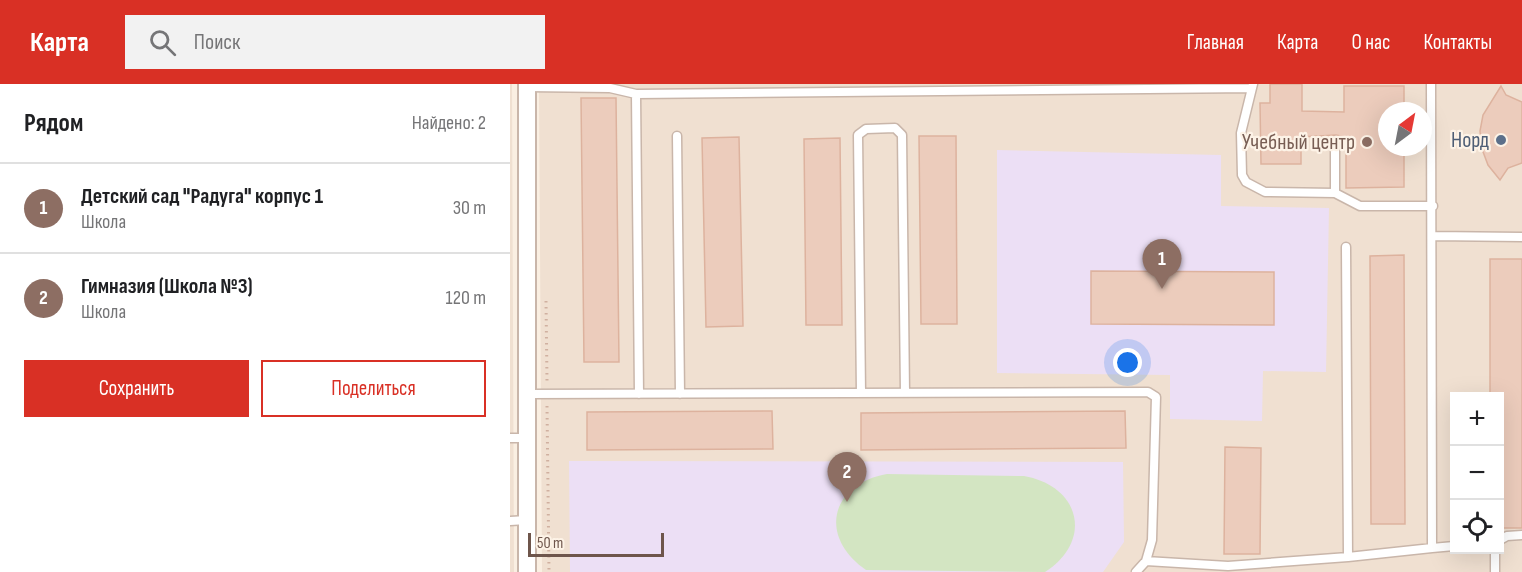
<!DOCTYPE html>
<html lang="ru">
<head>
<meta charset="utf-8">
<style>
	:root { --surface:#fff; --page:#f2f2f2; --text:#202124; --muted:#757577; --line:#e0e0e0; --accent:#d93025 }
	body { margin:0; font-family:"Sofia Sans Condensed",sans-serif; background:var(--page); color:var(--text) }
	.controls { position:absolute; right:18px; bottom:18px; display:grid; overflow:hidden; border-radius:0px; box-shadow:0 6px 24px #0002 }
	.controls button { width:54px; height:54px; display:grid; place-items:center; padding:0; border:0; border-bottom:2px solid var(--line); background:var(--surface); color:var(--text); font:30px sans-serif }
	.compass { position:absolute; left:868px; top:18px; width:54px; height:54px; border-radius:50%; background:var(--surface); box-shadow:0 6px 24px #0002; rotate:32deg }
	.scale { position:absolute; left:18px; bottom:15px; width:136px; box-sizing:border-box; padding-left:6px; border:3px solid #6e554b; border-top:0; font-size:16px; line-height:21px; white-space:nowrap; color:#6e554b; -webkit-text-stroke:4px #fdf3e7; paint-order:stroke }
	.you { position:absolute; left:618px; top:279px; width:21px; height:21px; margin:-15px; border:4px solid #fff; border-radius:50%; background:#1a73e8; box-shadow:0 0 0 9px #1a73e833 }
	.badge { display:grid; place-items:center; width:39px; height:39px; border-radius:50%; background:var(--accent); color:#fff; font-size:20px; font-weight:700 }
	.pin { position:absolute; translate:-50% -50px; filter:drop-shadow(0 2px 3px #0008) }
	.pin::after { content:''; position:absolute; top:32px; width:21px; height:18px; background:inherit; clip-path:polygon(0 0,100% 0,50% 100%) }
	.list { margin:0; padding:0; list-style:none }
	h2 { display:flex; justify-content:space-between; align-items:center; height:78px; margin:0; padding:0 24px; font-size:26px }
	h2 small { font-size:20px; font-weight:400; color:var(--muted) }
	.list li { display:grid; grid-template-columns:39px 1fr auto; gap:18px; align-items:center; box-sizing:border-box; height:90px; padding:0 24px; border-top:2px solid var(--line) }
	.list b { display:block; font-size:22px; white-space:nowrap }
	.list p { margin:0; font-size:20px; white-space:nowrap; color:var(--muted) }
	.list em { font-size:20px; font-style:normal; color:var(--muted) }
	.actions { display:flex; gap:12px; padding:18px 24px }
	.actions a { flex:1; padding:14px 0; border:2px solid var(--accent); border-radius:0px; text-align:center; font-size:21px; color:var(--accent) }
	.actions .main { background:var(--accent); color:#fff }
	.icon { flex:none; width:33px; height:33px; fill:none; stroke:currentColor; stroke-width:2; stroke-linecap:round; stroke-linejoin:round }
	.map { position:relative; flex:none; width:1012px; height:488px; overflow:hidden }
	header { display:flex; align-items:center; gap:36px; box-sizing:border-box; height:84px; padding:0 30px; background:var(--accent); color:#fff }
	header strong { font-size:28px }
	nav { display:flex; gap:33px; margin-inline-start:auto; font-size:21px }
	.search { width:420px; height:54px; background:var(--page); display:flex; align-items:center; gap:15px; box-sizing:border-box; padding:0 21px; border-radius:0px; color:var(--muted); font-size:22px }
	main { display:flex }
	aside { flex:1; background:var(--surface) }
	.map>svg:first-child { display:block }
	.residential { fill:#f0e0d1; fill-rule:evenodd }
	.education { fill:#ecdff5 }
	.green { fill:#d3e5c2 }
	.building { fill:#ecccbc; stroke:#ddb29e; stroke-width:1.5 }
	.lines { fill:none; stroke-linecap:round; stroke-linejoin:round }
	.service-casing { stroke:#c9b6aa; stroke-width:11 }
	.minor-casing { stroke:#c9b6aa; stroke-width:20 }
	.path { stroke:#d0b0a0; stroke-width:3; stroke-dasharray:1.5 4.5; stroke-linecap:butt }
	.service { stroke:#fff; stroke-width:8 }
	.minor { stroke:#fff; stroke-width:16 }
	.service-dot { fill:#5c6f8a; stroke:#fdf3e7; stroke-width:2 }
	.education-dot { fill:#8d6e63; stroke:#fdf3e7; stroke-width:2 }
	.labels { text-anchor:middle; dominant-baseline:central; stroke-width:4.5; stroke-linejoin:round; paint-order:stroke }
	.service-label { font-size:22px; fill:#4e5e75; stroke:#fdf3e7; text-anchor:end }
	.education-label { font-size:22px; fill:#785e54; stroke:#fdf3e7; text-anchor:end }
</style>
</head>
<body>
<header>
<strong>Карта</strong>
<div class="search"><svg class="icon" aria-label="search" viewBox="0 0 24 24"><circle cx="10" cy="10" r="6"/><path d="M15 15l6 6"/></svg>Поиск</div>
<nav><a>Главная</a><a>Карта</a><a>О нас</a><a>Контакты</a></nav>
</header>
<main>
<aside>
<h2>Рядом<small>Найдено: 2</small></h2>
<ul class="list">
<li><span class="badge" style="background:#8d6e63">1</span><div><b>Детский сад &quot;Радуга&quot; корпус 1</b><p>Школа</p></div><em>30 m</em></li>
<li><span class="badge" style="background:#8d6e63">2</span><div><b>Гимназия (Школа №3)</b><p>Школа</p></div><em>120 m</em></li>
</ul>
<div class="actions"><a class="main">Сохранить</a><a>Поделиться</a></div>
</aside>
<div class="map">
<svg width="1012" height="488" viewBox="0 0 1012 488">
	<rect width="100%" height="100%" fill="#faefe2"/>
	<path class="residential" d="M0 0H2L4 488H0Z
		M29 0H1012V488H32ZM877 27H913V63H877ZM944 312H990V466H944Z"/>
	<path class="education" d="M487 66 711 71V122L819 124 816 288 753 287 752 337 660 335V291L487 289Z
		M59 377 613 378 614 458 593 488H60Z"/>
	<path class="green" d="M377 390 514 392C570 402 584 456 535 488L356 486C308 453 320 400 377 390Z"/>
	<path class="building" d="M760 0H792V27L834 28V2H894V27H877V63H894V103L836 104V53L826 51 791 53V80H751L750 19H760Z
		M991 2 996 11 1012 18V79L998 84 990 96 978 81 972 65 970 47 973 31Z
		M71 14H106L109 278H74Z
		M409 52H446L447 240H411Z
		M229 53 233 242 196 243 192 54Z
		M330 54 332 241H296L294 55Z
		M894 171 895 440H861L860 172Z
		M980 175H1012V444H990V312H980Z
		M581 187 764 188V241L581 240Z
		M262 327 263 365 77 366V328Z
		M615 327 616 364 351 366V329Z
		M715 363 751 364 750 470H714Z"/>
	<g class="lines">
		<defs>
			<path id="service" d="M17 3 100 4 126 10
				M742 4 731 49 732 91 736 98 755 108 825 109 850 122H923
				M167 52 170 310
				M825 109V57
				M923 152 1012 153
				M836 163 838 473 922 464 921 0
				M351 309 348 51 356 45 385 44 392 51 395 309
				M17 310 638 308 646 313 642 456 636 477 626 488
				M129 310 126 10 742 4 743 0
				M0 354H16
				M0 437 17 436
				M990 456 997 452 1012 451
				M922 464 944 462
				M985 466V488
				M636 477 718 482 838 473"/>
			<path id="minor" d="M17 488V0"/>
		</defs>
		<use href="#service" class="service-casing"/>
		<use href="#minor" class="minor-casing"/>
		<path class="path" d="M36 217 37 297
			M37 322 39 488"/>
		<use href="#service" class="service"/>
		<use href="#minor" class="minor"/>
	</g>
	<circle class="service-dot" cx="991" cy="56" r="6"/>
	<circle class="education-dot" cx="857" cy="58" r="6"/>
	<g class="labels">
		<g class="service-label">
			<text x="979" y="56">Норд</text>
		</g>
		<g class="education-label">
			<text x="845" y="58">Учебный центр</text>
		</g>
	</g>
</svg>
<div class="controls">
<button>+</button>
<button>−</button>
<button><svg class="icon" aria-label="locate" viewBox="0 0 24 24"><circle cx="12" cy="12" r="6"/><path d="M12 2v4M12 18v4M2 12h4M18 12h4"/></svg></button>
</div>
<svg class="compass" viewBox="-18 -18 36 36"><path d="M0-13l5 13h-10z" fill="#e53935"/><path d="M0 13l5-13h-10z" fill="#757577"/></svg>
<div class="scale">50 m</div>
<div class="you"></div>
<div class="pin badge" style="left:652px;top:205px;background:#8d6e63">1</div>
<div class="pin badge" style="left:337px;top:418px;background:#8d6e63">2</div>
</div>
</main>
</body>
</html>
